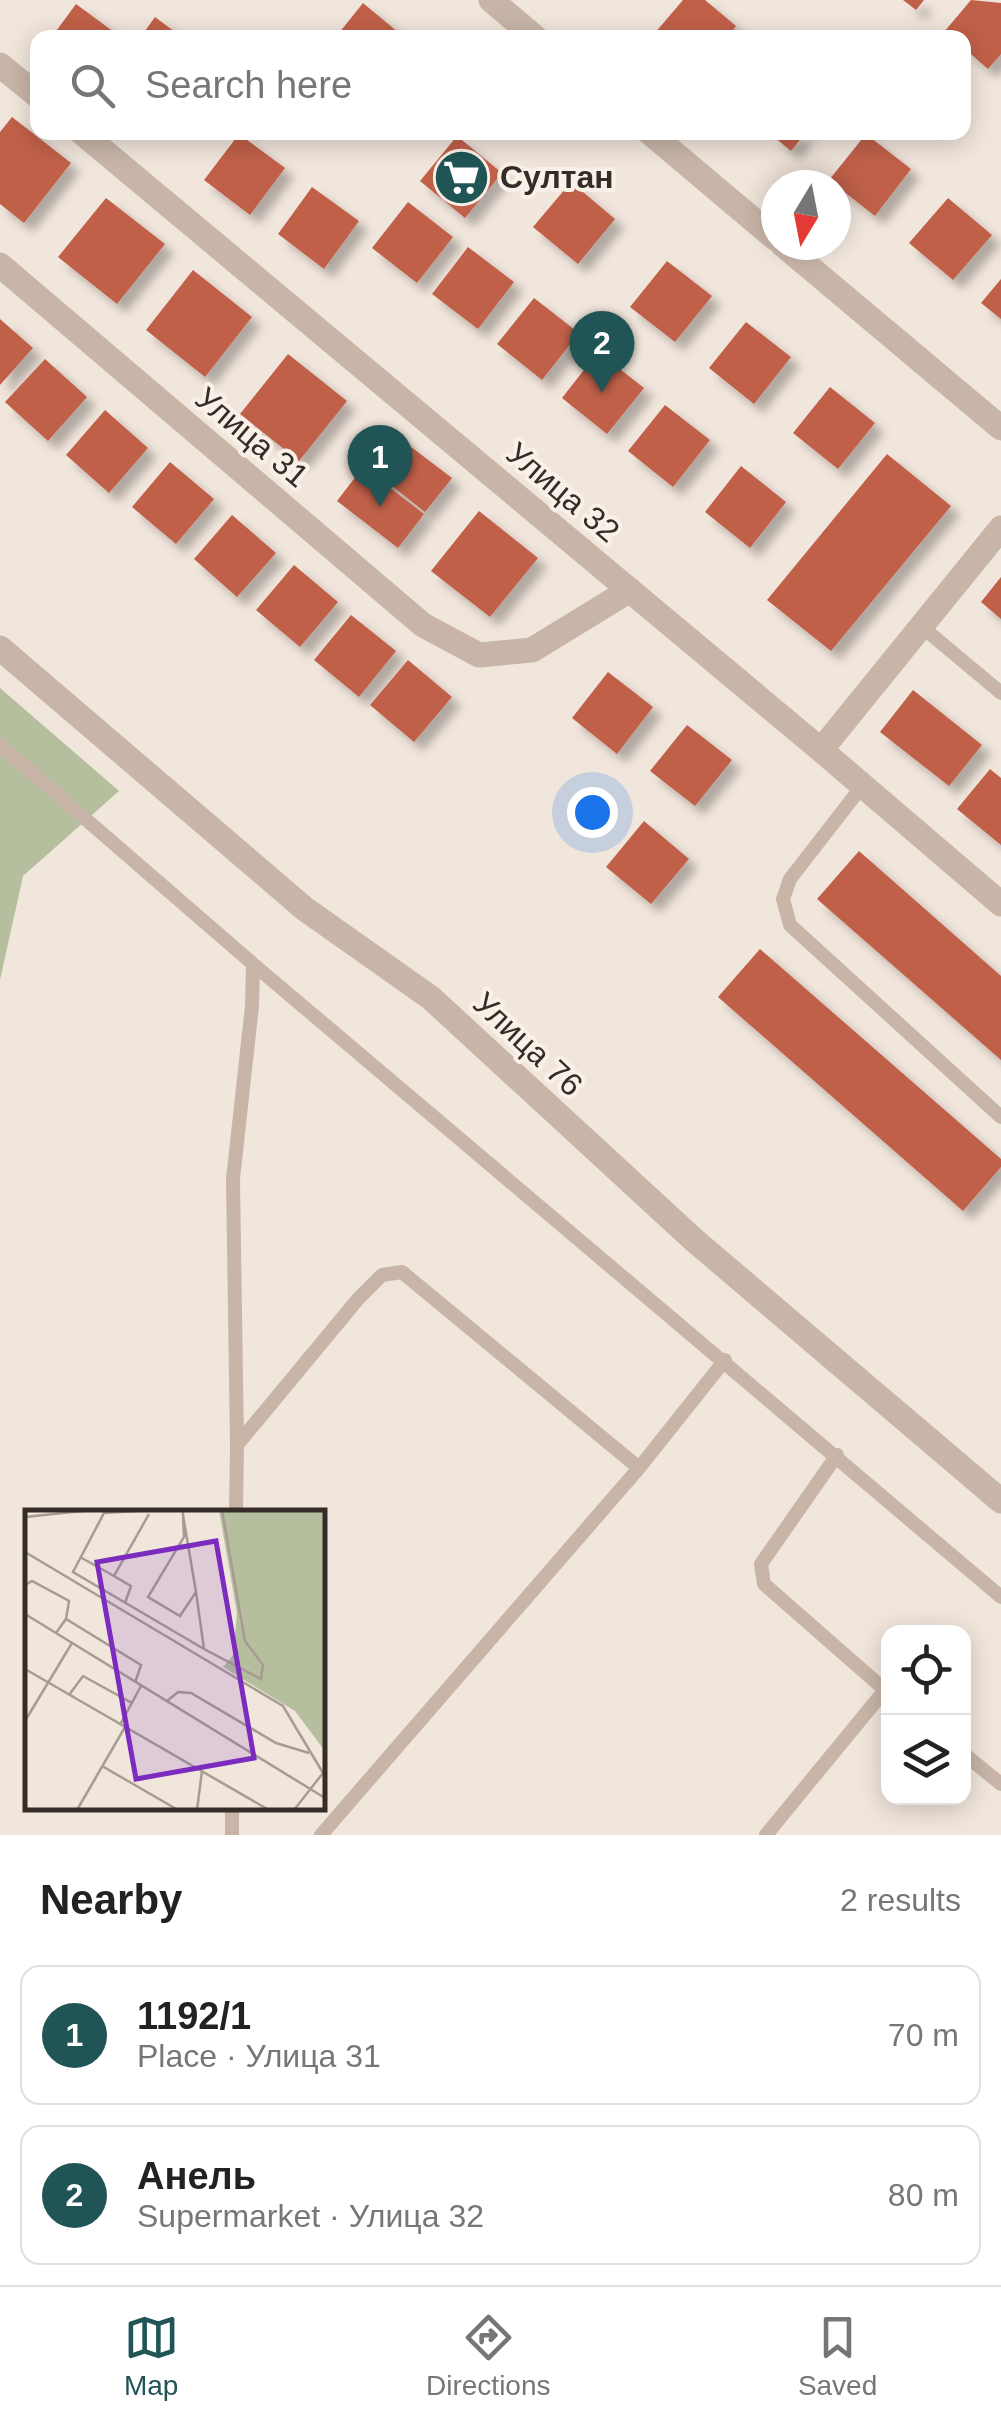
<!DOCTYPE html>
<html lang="en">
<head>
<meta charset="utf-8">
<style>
	:root { --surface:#fff; --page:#f2f2f2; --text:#222; --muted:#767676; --line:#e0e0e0; --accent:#205455 }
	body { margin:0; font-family:Helvetica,sans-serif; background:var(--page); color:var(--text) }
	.controls { position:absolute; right:30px; bottom:30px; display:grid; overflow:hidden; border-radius:20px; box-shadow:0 5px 25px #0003 }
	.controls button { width:90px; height:90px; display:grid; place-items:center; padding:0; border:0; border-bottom:2px solid var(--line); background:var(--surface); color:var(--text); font:50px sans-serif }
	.compass { position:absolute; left:761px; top:170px; width:90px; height:90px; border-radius:50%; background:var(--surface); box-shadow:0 5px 25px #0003; rotate:190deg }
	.you { position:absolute; left:592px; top:812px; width:35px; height:35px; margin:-25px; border:8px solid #fff; border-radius:50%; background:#1a73e8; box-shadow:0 0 0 15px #1a73e833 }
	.badge { display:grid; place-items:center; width:65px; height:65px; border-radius:50%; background:var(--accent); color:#fff; font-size:32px; font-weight:700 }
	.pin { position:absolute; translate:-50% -82px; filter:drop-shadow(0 2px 5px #0008) }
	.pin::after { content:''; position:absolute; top:52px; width:35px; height:30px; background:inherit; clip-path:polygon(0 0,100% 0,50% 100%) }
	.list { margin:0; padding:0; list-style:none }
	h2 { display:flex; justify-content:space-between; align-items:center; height:130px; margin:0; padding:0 40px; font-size:42px }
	h2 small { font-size:32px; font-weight:400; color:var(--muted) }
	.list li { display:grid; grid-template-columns:65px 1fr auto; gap:30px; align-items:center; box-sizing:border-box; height:140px; margin:0 20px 20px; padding:0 20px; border:2px solid var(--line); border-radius:20px }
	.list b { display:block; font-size:38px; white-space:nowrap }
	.list p { margin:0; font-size:32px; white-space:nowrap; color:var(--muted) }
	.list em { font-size:32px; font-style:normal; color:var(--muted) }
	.icon { flex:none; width:55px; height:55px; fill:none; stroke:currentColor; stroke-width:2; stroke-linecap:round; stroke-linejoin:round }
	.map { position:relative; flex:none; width:1001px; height:1835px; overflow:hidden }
	.search { position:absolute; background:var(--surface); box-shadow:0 5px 25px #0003; left:30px; right:30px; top:30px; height:110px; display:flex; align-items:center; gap:25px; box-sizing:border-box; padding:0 35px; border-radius:20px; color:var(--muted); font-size:38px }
	.sheet { height:450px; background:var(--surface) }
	nav { display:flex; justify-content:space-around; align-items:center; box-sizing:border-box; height:140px; border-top:2px solid var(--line); background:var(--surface); font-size:28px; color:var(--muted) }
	nav a { display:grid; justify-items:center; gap:5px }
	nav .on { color:var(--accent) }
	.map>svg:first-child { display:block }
	.green { fill:#b5bf9d }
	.building { fill:#c0604a; filter:url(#shadow) }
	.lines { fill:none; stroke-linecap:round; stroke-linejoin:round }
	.service { stroke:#c8b5a8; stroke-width:14 }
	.minor { stroke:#c8b5a8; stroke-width:25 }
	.labels { text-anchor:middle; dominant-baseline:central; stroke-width:8; stroke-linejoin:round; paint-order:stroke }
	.poi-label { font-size:32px; font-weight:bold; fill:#352c28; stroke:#f9f0e8; text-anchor:start }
	.street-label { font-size:32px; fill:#352c28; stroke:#f9f0e8 }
	.inset-road { fill:none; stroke:#a69c94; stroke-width:2.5 }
	.view { fill:#7b2cbf; fill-opacity:0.15; stroke:#7b2cbf; stroke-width:5 }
	.inset-edge { fill:none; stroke:#352c28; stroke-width:5 }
</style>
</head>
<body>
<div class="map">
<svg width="1001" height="1835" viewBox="0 0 1001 1835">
	<defs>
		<filter id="shadow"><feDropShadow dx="9" dy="9" stdDeviation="5" flood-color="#0004"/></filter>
	</defs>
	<rect width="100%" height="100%" fill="#f1e6dc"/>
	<path class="green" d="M0 688 119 791 23 876 0 980Z"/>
	<path class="building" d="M683 0H705L736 26 727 38H658L654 34Z
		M903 0H924L916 10Z
		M971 0 1001 3V54L988 69 964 48V38H951L944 32Z
		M363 3 405 38H335Z
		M76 4 122 38H51Z
		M155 17 183 38H140Z
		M12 117 71 163 24 223 0 204V132Z
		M768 132H806L791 151Z
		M239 134 285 168 250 215 204 180Z
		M866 134 911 169 875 216 829 180Z
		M457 136 502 173 465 218 420 181Z
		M571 182 615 219 578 264 533 227Z
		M312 187 359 221 324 269 278 234Z
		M106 198 165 244 117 304 58 257Z
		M948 198 992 235 953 280 909 243Z
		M408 202 453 237 417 283 372 248Z
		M468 247 514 282 478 329 432 294Z
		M667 261 712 296 675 342 630 307Z
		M193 270 252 317 205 377 146 330Z
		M1001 279V319L981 303Z
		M534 298 579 333 542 380 497 344Z
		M0 319 33 348 0 385Z
		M746 322 791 357 754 404 709 368Z
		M598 352 644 388 607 434 562 398Z
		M288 354 347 401 299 461 240 414Z
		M45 359 87 397 48 441 5 402Z
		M830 387 875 423 838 469 793 433Z
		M665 405 710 440 673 487 628 451Z
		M105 410 148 448 109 493 66 455Z
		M390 431 452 478 425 512 364 464Z
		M887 454 951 506 831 651 767 600Z
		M170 462 214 499 176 544 132 507Z
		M741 466 786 502 750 548 705 512Z
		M363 467 424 514 398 548 337 501Z
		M479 511 538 558 490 617 431 571Z
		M232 515 276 553 237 597 194 559Z
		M294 565 338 602 300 647 256 610Z
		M1001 577V619L981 602Z
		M351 615 396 651 359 697 314 660Z
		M408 660 452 697 414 742 370 705Z
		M608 672 653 707 617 754 572 718Z
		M913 690 982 745 949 786 880 732Z
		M687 725 732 760 695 806 650 771Z
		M990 769 1001 778V845L957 809Z
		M644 821 689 859 651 904 606 867Z
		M859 851 1001 976V1060L817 899Z
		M760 949 1001 1159V1167L963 1211 718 997Z"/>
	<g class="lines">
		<path class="service" d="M921 626 1001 693
			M0 745 253 964 252 1006 233 1179 237 1445
			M863 785 790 879 783 899 790 925 1001 1117
			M253 964 1001 1597
			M639 1468 725 1360
			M236 1512 237 1445 358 1299 382 1275 402 1272 639 1468 321 1835
			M964 1754 1001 1784
			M232 1835V1808
			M766 1835 885 1690 764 1584 761 1564 837 1455"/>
		<path class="minor" d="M491 0 536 38
			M0 65 38 96
			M81 132 821 750 1001 904
			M649 132 776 239
			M783 245 1001 428
			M0 265 423 625 479 655 532 650 630 590
			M0 648 305 909 431 998 694 1240 1001 1501
			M821 750 1001 528"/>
	</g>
	<defs>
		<symbol id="supermarket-disc" viewBox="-11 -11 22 22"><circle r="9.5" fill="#205455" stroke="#f9f0e8"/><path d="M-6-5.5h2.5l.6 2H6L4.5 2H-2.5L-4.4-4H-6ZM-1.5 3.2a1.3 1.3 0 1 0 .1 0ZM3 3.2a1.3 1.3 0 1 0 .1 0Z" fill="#fff"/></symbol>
	</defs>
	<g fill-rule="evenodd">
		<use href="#supermarket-disc" x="430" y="146" width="63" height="63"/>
	</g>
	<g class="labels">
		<g class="poi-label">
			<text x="500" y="177">Султан</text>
		</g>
		<g class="street-label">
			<text transform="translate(252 437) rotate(40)">Улица 31</text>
			<text transform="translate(563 492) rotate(40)">Улица 32</text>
			<text transform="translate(528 1044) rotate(43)">Улица 76</text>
		</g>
	</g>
	<g transform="translate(25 1510)">
		<rect width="300" height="300" fill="#f1e6dc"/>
		<path d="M194 0H300V241L270 201 198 157 208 145 212 103Z" fill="#b5bf9d"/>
		<path class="inset-road" d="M127 0 79 3 48 62 179 139M158 0V5L171 82 155 106 123 87 159 27 158 5M0 7 67 0M0 42 258 196 298 263 269 300M55 47 89 66M0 75 7 71 44 91 41 109M171 82 179 139 236 169 238 155 220 131 197 0M100 93 106 76 89 66 124 4M0 104 300 288M31 123 41 109 116 155 110 173M0 159 244 300M44 185 58 166 107 193M142 191 153 182 166 183 251 233 284 243M0 211 47 133M96 213 116 176M77 256 153 300M52 300 100 217M172 300 177 261"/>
		<path class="view" d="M191 31 229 248 111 269 72 52Z"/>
		<rect width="300" height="300" class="inset-edge"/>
	</g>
</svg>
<div class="controls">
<button><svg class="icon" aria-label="locate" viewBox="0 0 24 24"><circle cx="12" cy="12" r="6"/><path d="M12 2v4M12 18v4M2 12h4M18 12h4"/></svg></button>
<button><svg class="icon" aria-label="layers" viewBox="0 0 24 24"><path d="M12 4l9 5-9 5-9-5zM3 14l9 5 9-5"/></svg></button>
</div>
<svg class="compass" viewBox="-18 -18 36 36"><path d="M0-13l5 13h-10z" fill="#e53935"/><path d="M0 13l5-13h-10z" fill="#767676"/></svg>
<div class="you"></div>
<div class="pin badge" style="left:380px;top:507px">1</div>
<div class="pin badge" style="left:602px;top:393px">2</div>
<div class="search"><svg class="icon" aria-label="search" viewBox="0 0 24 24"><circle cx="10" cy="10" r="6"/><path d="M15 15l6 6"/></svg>Search here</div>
</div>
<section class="sheet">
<h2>Nearby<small>2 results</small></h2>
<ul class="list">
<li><span class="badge">1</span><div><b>1192/1</b><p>Place · Улица 31</p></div><em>70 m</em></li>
<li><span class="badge">2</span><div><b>Анель</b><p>Supermarket · Улица 32</p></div><em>80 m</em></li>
</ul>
</section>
<nav>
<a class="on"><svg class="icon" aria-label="map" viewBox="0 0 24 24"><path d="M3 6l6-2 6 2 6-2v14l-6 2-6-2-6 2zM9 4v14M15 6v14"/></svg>Map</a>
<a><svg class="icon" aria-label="directions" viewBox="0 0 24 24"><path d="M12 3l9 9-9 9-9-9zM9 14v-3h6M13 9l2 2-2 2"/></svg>Directions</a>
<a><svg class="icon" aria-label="saved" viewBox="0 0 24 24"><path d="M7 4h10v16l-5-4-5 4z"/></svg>Saved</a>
</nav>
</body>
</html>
